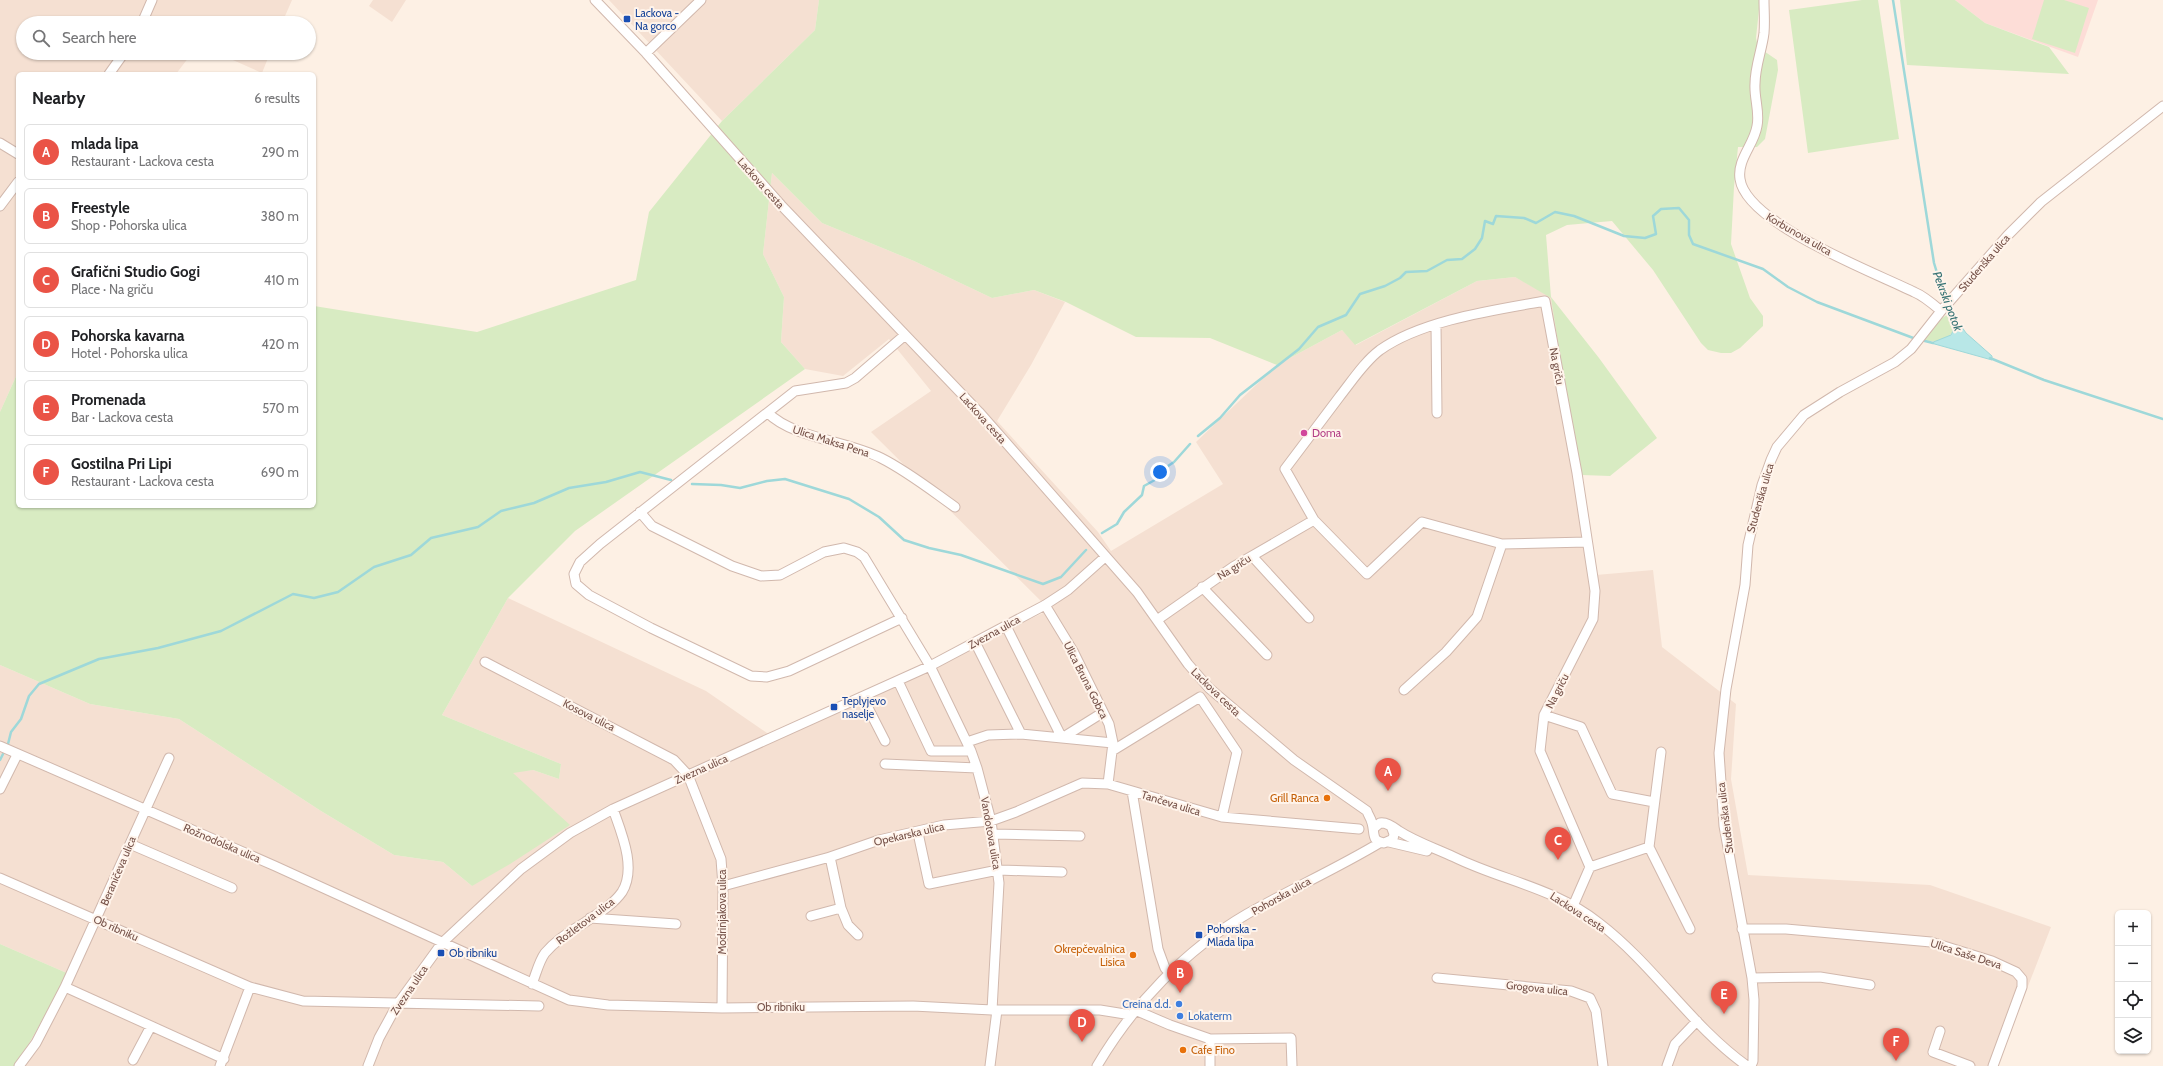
<!DOCTYPE html>
<html lang="en">
<head>
<meta charset="utf-8">
<style>
	:root { --surface:#fff; --page:#f2f2f2; --text:#202124; --muted:#757577; --line:#e0e0e0; --accent:#ea5346 }
	body { margin:0; font-family:Cabin,sans-serif; background:var(--page); color:var(--text) }
	.controls { position:absolute; right:12px; bottom:12px; display:grid; overflow:hidden; border-radius:6px; box-shadow:0 1px 3px #0004 }
	.controls button { width:36px; height:36px; display:grid; place-items:center; padding:0; border:0; border-bottom:1px solid var(--line); background:var(--surface); color:var(--text); font:20px sans-serif }
	.you { position:absolute; left:1160px; top:472px; width:14px; height:14px; margin:-10px; border:3px solid #fff; border-radius:50%; background:#1a73e8; box-shadow:0 0 0 6px #1a73e833 }
	.badge { display:grid; place-items:center; width:26px; height:26px; border-radius:50%; background:var(--accent); color:#fff; font-size:13px; font-weight:700 }
	.pin { position:absolute; translate:-50% -33px; filter:drop-shadow(0 1px 2px #0008) }
	.pin::after { content:''; position:absolute; top:21px; width:14px; height:12px; background:inherit; clip-path:polygon(0 0,100% 0,50% 100%) }
	.list { margin:0; padding:0; list-style:none }
	h2 { display:flex; justify-content:space-between; align-items:center; height:52px; margin:0; padding:0 16px; font-size:17px }
	h2 small { font-size:13px; font-weight:400; color:var(--muted) }
	.list li { display:grid; grid-template-columns:26px 1fr auto; gap:12px; align-items:center; box-sizing:border-box; height:56px; margin:0 8px 8px; padding:0 8px; border:1px solid var(--line); border-radius:6px }
	.list b { display:block; font-size:15px; white-space:nowrap }
	.list p { margin:0; font-size:13px; white-space:nowrap; color:var(--muted) }
	.list em { font-size:13px; font-style:normal; color:var(--muted) }
	.icon { flex:none; width:22px; height:22px; fill:none; stroke:currentColor; stroke-width:2; stroke-linecap:round; stroke-linejoin:round }
	.map { position:relative; flex:none; width:2163px; height:1066px; overflow:hidden }
	.search { position:absolute; background:var(--surface); box-shadow:0 1px 3px #0004; left:16px; top:16px; width:300px; height:44px; display:flex; align-items:center; gap:10px; box-sizing:border-box; padding:0 14px; border-radius:22px; color:var(--muted); font-size:15px }
	.panel { position:absolute; background:var(--surface); box-shadow:0 1px 3px #0004; left:16px; top:72px; width:300px; height:436px; border-radius:6px }
	.map>svg:first-child { display:block }
	.residential { fill:#f5e0d2 }
	.commercial { fill:#fdddd7 }
	.green { fill:#d8ebc2 }
	.water { fill:#b8e7e7; stroke:#9ed8d9 }
	.lines { fill:none; stroke-linecap:round; stroke-linejoin:round }
	.stream { stroke:#9ed8d9; stroke-width:2.5 }
	.minor-casing { stroke:#d1b8ad; stroke-width:11 }
	.minor { stroke:#fff; stroke-width:9 }
	.transit-dot { fill:#1a4fb4; stroke:#fff4eb; stroke-width:1.5 }
	.hotel-dot { fill:#d1479c; stroke:#fff4eb; stroke-width:1.5 }
	.food-dot { fill:#e8710a; stroke:#fff4eb; stroke-width:1.5 }
	.shop-dot { fill:#3f7fe0; stroke:#fff4eb; stroke-width:1.5 }
	.labels { text-anchor:middle; dominant-baseline:central; stroke-width:4; stroke-linejoin:round; paint-order:stroke }
	.transit-label { font-size:11px; fill:#164399; stroke:#fff4eb; text-anchor:start }
	.street-label { font-size:11px; fill:#765249; stroke:#fff4eb }
	.hotel-label { font-size:11px; fill:#b23c85; stroke:#fff4eb; text-anchor:start }
	.food-label { font-size:11px; fill:#c56008; stroke:#fff4eb; text-anchor:end }
	.shop-label { font-size:11px; fill:#366cbe; stroke:#fff4eb; text-anchor:end }
	.water-label { font-size:12px; font-style:italic; fill:#397475; stroke:#fff4eb }
</style>
</head>
<body>
<div class="map">
<svg width="2163" height="1066" viewBox="0 0 2163 1066">
	<rect width="100%" height="100%" fill="#fdf0e4"/>
	<path class="residential" d="M0 0H292L282 23H23V53H192L176 74H18V372L0 412Z
		M373 0H406L392 22 369 6Z
		M609 0H819L815 30 722 121Z
		M217 53H270L262 73Z
		M772 173 822 223 914 261 992 298 1034 290 1065 302 1031 365 997 421 1098 532 1111 551 1223 484 1196 442 1277 365 1342 330 1356 345 1477 281 1515 277 1551 297 1596 575 1653 570 1662 647 1736 704 1731 779 1748 875 1930 885 2051 927 1997 1066H16L69 974 0 944V665L90 704 179 719 321 811 394 855 443 862 472 886 512 772 533 770 559 779 561 764 442 715 508 598 706 691 770 735 1050 610 871 432 931 391 889 339 843 376 805 369 781 342 784 297 763 254Z"/>
	<path class="commercial" d="M1955 0H2098L2078 57 1985 23Z"/>
	<path class="green" d="M819 0H1760L1756 38 1758 47 1777 60 1778 70 1765 139 1757 147H1738L1734 187 1731 244 1750 298 1763 316V326L1740 348 1731 353H1721L1708 350 1701 343 1653 270 1612 221 1567 225 1546 235 1551 297 1599 358 1657 438 1610 476 1582 475 1567 401 1551 298 1515 277 1477 281 1355 345 1342 330 1277 365 1210 338 1136 337 1066 302 1034 290 992 298 914 261 822 223 772 173 763 254 784 297 781 342 805 369 575 531 508 598 442 715 561 764 559 779 533 770 513 773 570 825 510 864 472 886 443 862 394 855 321 811 179 719 90 704 0 665V412L18 372V506H314V306L477 332 636 280 649 212 722 121 815 30Z
		M1862 0H1878L1899 139 1808 153 1789 10Z
		M1900 0H1955L1985 23 2049 47 2069 74 1907 65Z
		M2044 0H2064L2089 8 2075 53 2032 39Z
		M1951 312C1964 332 1942 347 1922 339L1935 323Z
		M0 944 69 974 16 1066H0Z"/>
	<path class="water" d="M1955 317 1966 333 1992 356V360L1931 343 1951 335 1953 331Z"/>
	<g class="lines">
		<path class="stream" d="M1893 0 1934 263 1945 299 1956 320
			M1921 340 1933 343
			M1990 358 2044 380 2163 419
			M1198 436 1220 418 1240 395 1299 349 1318 327 1346 315 1360 294 1385 286 1400 278 1406 272 1427 271 1447 260 1462 259 1475 249 1482 238 1485 221 1493 224 1496 216 1524 218 1536 223 1555 212 1574 216 1624 236 1645 238 1656 234 1653 216 1661 209 1679 208 1689 220V235L1693 244 1763 269 1788 287 1817 302 1916 339
			M692 484 721 485 740 488 767 481 785 479 849 499 879 517 904 540 929 548 961 555 1043 584 1061 577 1086 550
			M1102 533 1117 524 1124 512 1142 495 1144 486 1162 476 1168 466 1174 462 1190 444
			M8 744 11 732 21 719 29 696 39 684 99 659 158 648 221 631 293 594 314 598 338 592 374 567 411 555 431 538 478 527 501 511 534 503 569 488 606 482 640 472 671 480
			M0 760 3 754"/>
		<defs>
			<path id="minor" d="M595 0 646 53 781 205 979 412 1137 592 1188 664 1209 688 1294 760 1367 811C1368 815 1371 818 1372 823 1375 832 1371 842 1384 843L1393 839 1394 834 1391 826
				M1764 0C1764 11 1765 22 1764 33 1762 50 1755 66 1755 84 1754 98 1760 112 1757 126 1754 145 1737 159 1740 179 1746 224 1876 273 1914 292 1924 296 1933 304 1941 311
				M142 23 152 0
				M646 53 701 0
				M109 74 124 53
				M0 143 18 154
				M0 206 18 182
				M1436 325 1437 413
				M768 413C793 438 848 441 881 458 907 471 931 490 955 507
				M640 512 652 526 732 566 761 576 780 575 824 552 844 548 857 552 864 557 930 666 971 751 977 768 991 821 999 883 992 1010
				M1314 520 1367 574 1422 522 1502 544 1587 542
				M1252 556 1309 618
				M1202 587 1267 655
				M1045 605 1073 651 1109 724 1113 743 1108 784
				M902 618 789 671 767 677 751 676 651 628 589 595 576 584 574 574 580 562 600 544 795 391 846 383 855 378 905 335
				M1157 620 1233 567 1314 520 1285 469C1303 445 1322 420 1340 396 1352 381 1364 362 1380 350 1422 320 1495 310 1545 301L1577 473 1595 591 1593 619 1544 715 1540 751 1590 867 1573 906
				M1006 626 1062 738 1102 713
				M975 642 1021 734
				M485 662 674 760 688 775 721 859 723 886 722 1008
				M898 681 931 751H971
				M1404 690 1446 652 1477 617 1502 544
				M863 698 885 741
				M1544 715 1581 727 1612 794 1654 802
				M967 742 988 735 1021 734 1113 743
				M0 746 275 866 569 1000 608 1005 722 1008 913 1006 992 1010H1100L1131 1015
				M1112 751 1200 697 1237 752 1222 817
				M1661 752 1649 847 1690 929
				M885 764 977 768
				M0 789 17 755
				M1132 791 1158 949 1165 968 1170 973
				M1374 828 1380 823C1387 822 1393 827 1399 831 1416 842 1435 848 1454 857 1503 881 1553 887 1599 923 1654 965 1691 1026 1747 1066
				M918 833 929 884 998 870 1062 872
				M992 834 1080 836
				M1389 842 1427 851
				M130 844 232 888
				M830 857 841 908 848 925 858 935
				M1590 867 1649 847
				M0 878 250 987 303 1001 539 1006
				M723 886 830 857 879 840 944 825 991 821 1016 812 1082 783 1108 784 1222 817 1359 829
				M811 916 841 908
				M590 918 676 924
				M1742 929H1786L1931 942 1992 961 2016 972 2022 979V987L1993 1066
				M1437 978 1571 991 1590 998 1596 1011 1603 1066
				M1752 978 1820 977 1870 985
				M532 984C536 974 539 961 545 953 556 940 570 931 584 923 597 914 613 905 622 892 637 868 621 832 613 809
				M65 987 224 1059
				M1135 1010 1170 1025 1210 1039 1291 1038 1292 1066
				M1940 1031 1933 1052 1970 1066
				M1210 1039V1066
				M133 1060 151 1026
				M19 1066 36 1043 65 987 169 758
				M220 1066 250 987
				M368 1066 379 1038 397 1005 442 943 521 869 570 833 613 809 930 666 1045 605 1068 590 1105 557
				M990 1066 997 1010
				M1097 1066C1133 1005 1185 950 1247 914 1291 889 1338 868 1381 842
				M1667 1066 1675 1044 1697 1021
				M1751 1066 1753 1061 1754 1000 1752 978 1724 826 1719 753 1726 689 1745 585 1748 545 1762 485 1771 460 1777 447 1804 415 1840 392 1895 362 1911 349 1941 311 2008 235 2041 202 2163 106"/>
		</defs>
		<use href="#minor" class="minor-casing"/>
		<use href="#minor" class="minor"/>
	</g>
	<g class="transit-dot">
		<rect x="623" y="15" width="8" height="8" rx="2"/>
		<rect x="830" y="703" width="8" height="8" rx="2"/>
		<rect x="1195" y="931" width="8" height="8" rx="2"/>
		<rect x="437" y="949" width="8" height="8" rx="2"/>
	</g>
	<circle class="hotel-dot" cx="1304" cy="433" r="4"/>
	<g class="food-dot">
		<circle cx="1327" cy="798" r="4"/>
		<circle cx="1133" cy="955" r="4"/>
		<circle cx="1183" cy="1050" r="4"/>
	</g>
	<g class="shop-dot">
		<circle cx="1179" cy="1004" r="4"/>
		<circle cx="1180" cy="1016" r="4"/>
	</g>
	<g class="labels">
		<g class="transit-label">
			<text x="635" y="13">Lackova -<tspan x="635" dy="13">Na gorco</tspan></text>
			<text x="842" y="701">Teplyjevo<tspan x="842" dy="13">naselje</tspan></text>
			<text x="1207" y="929">Pohorska -<tspan x="1207" dy="13">Mlada lipa</tspan></text>
			<text x="449" y="953">Ob ribniku</text>
		</g>
		<g class="street-label">
			<text transform="translate(761 183) rotate(48)">Lackova cesta</text>
			<text transform="translate(1799 234) rotate(30)">Korbunova ulica</text>
			<text transform="translate(1984 263) rotate(-49)">Studenška ulica</text>
			<text transform="translate(1557 366) rotate(79)">Na griču</text>
			<text transform="translate(983 418) rotate(48)">Lackova cesta</text>
			<text transform="translate(831 441) rotate(18)">Ulica Maksa Pena</text>
			<text transform="translate(1760 498) rotate(-74)">Studenška ulica</text>
			<text transform="translate(1234 567) rotate(-32)">Na griču</text>
			<text transform="translate(994 632) rotate(-29)">Zvezna ulica</text>
			<text transform="translate(1086 680) rotate(63)">Ulica Bruna Gobca</text>
			<text transform="translate(1557 691) rotate(-63)">Na griču</text>
			<text transform="translate(1216 692) rotate(44)">Lackova cesta</text>
			<text transform="translate(589 715) rotate(27)">Kosova ulica</text>
			<text transform="translate(701 769) rotate(-24)">Zvezna ulica</text>
			<text transform="translate(1171 803) rotate(17)">Tančeva ulica</text>
			<text transform="translate(1725 818) rotate(-97)">Studenška ulica</text>
			<text transform="translate(991 833) rotate(80)">Vandotova ulica</text>
			<text transform="translate(909 834) rotate(-13)">Opekarska ulica</text>
			<text transform="translate(222 843) rotate(23)">Rožnodolska ulica</text>
			<text transform="translate(118 871) rotate(-67)">Beraničeva ulica</text>
			<text transform="translate(1281 896) rotate(-29)">Pohorska ulica</text>
			<text transform="translate(722 912) rotate(-90)">Modrinjakova ulica</text>
			<text transform="translate(1578 912) rotate(33)">Lackova cesta</text>
			<text transform="translate(585 921) rotate(-37)">Rožletova ulica</text>
			<text transform="translate(116 928) rotate(24)">Ob ribniku</text>
			<text transform="translate(1966 954) rotate(18)">Ulica Saše Deva</text>
			<text transform="translate(1537 988) rotate(6)">Grogova ulica</text>
			<text transform="translate(409 990) rotate(-56)">Zvezna ulica</text>
			<text x="781" y="1007">Ob ribniku</text>
		</g>
		<g class="hotel-label">
			<text x="1312" y="433">Doma</text>
		</g>
		<g class="food-label">
			<text x="1319" y="798">Grill Ranca</text>
			<text x="1125" y="949">Okrepčevalnica<tspan x="1125" dy="13">Lisica</tspan></text>
			<text x="1191" y="1050" text-anchor="start">Cafe Fino</text>
		</g>
		<g class="shop-label">
			<text x="1171" y="1004">Creina d.d.</text>
			<text x="1188" y="1016" text-anchor="start">Lokaterm</text>
		</g>
		<g class="water-label">
			<text transform="translate(1948 301) rotate(69)">Pekrski potok</text>
		</g>
	</g>
</svg>
<div class="controls">
<button>+</button>
<button>−</button>
<button><svg class="icon" aria-label="locate" viewBox="0 0 24 24"><circle cx="12" cy="12" r="6"/><path d="M12 2v4M12 18v4M2 12h4M18 12h4"/></svg></button>
<button><svg class="icon" aria-label="layers" viewBox="0 0 24 24"><path d="M12 4l9 5-9 5-9-5zM3 14l9 5 9-5"/></svg></button>
</div>
<div class="you"></div>
<div class="pin badge" style="left:1388px;top:791px">A</div>
<div class="pin badge" style="left:1180px;top:993px">B</div>
<div class="pin badge" style="left:1558px;top:860px">C</div>
<div class="pin badge" style="left:1082px;top:1042px">D</div>
<div class="pin badge" style="left:1724px;top:1014px">E</div>
<div class="pin badge" style="left:1896px;top:1061px">F</div>
<div class="search"><svg class="icon" aria-label="search" viewBox="0 0 24 24"><circle cx="10" cy="10" r="6"/><path d="M15 15l6 6"/></svg>Search here</div>
<section class="panel">
<h2>Nearby<small>6 results</small></h2>
<ul class="list">
<li><span class="badge">A</span><div><b>mlada lipa</b><p>Restaurant · Lackova cesta</p></div><em>290 m</em></li>
<li><span class="badge">B</span><div><b>Freestyle</b><p>Shop · Pohorska ulica</p></div><em>380 m</em></li>
<li><span class="badge">C</span><div><b>Grafični Studio Gogi</b><p>Place · Na griču</p></div><em>410 m</em></li>
<li><span class="badge">D</span><div><b>Pohorska kavarna</b><p>Hotel · Pohorska ulica</p></div><em>420 m</em></li>
<li><span class="badge">E</span><div><b>Promenada</b><p>Bar · Lackova cesta</p></div><em>570 m</em></li>
<li><span class="badge">F</span><div><b>Gostilna Pri Lipi</b><p>Restaurant · Lackova cesta</p></div><em>690 m</em></li>
</ul>
</section>
</div>
</body>
</html>
